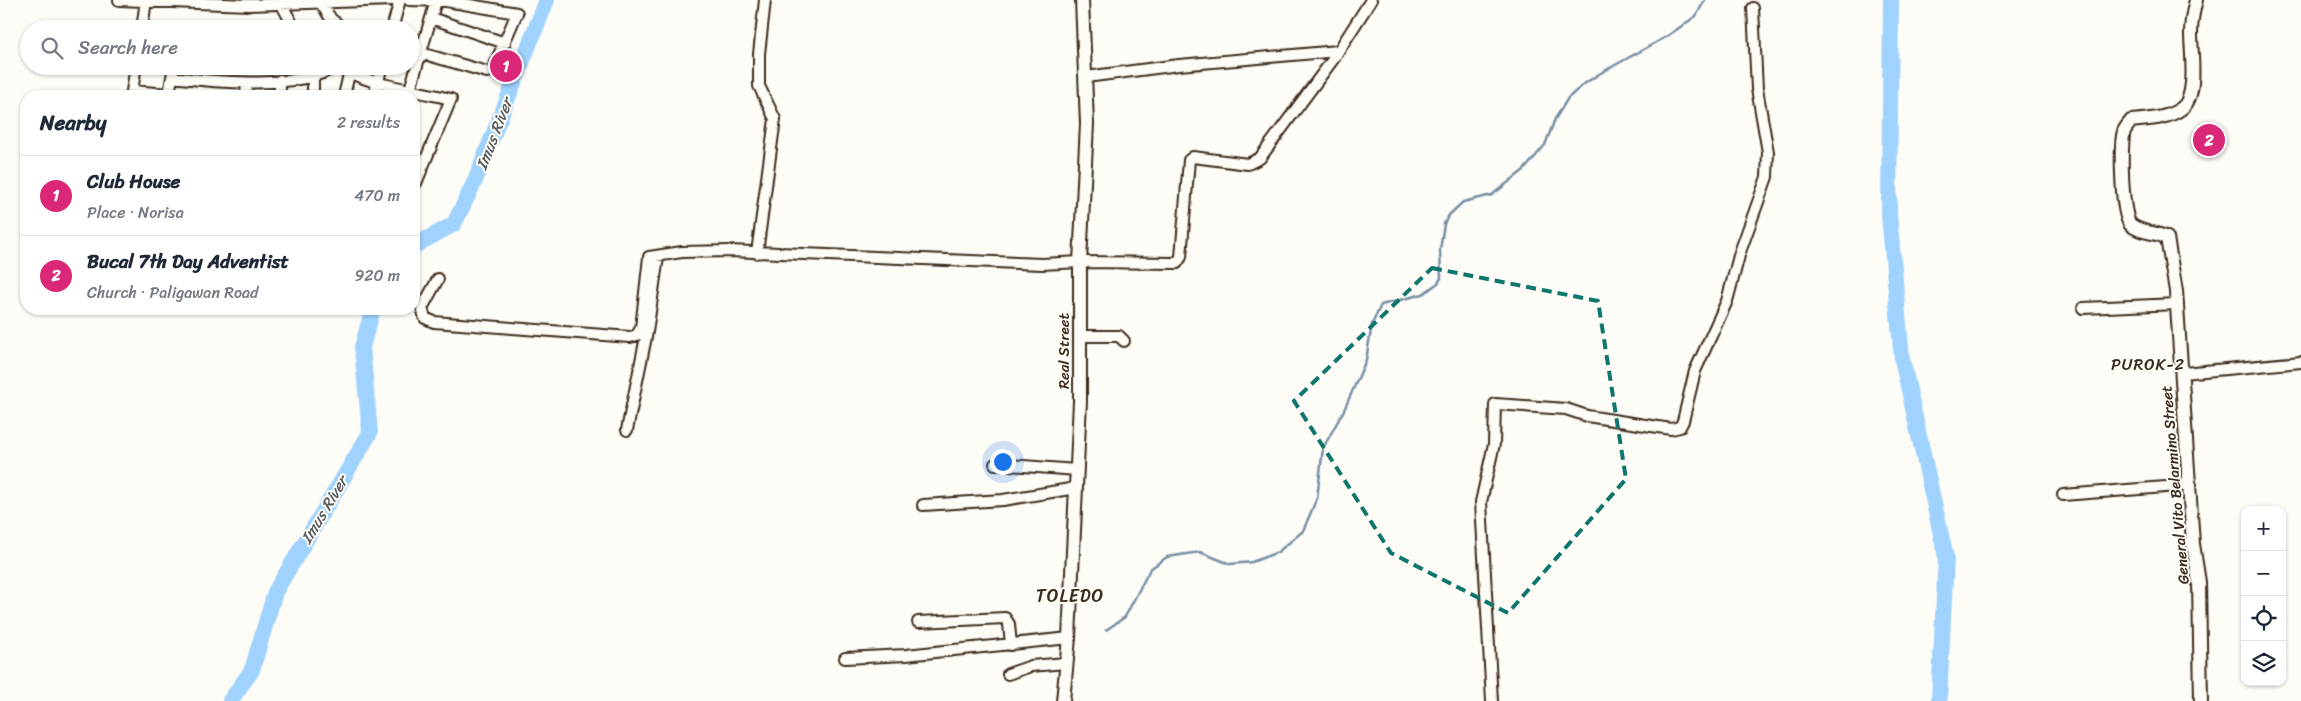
<!DOCTYPE html>
<html lang="en">
<head>
<meta charset="utf-8">
<style>
	:root { --surface:#fff; --page:#f2f2f3; --text:#1f2937; --muted:#747a83; --line:#e0e1e3; --accent:#db2777 }
	body { margin:0; font-family:Sriracha,sans-serif; background:var(--page); color:var(--text) }
	.controls { position:absolute; right:15px; bottom:15px; display:grid; overflow:hidden; border-radius:10px; box-shadow:0 1px 4px #0004 }
	.controls button { width:45px; height:45px; display:grid; place-items:center; padding:0; border:0; border-bottom:1px solid var(--line); background:var(--surface); color:var(--text); font:25px sans-serif }
	.you { position:absolute; left:1002px; top:461px; width:18px; height:18px; margin:-12px; border:4px solid #fff; border-radius:50%; background:#1a73e8; box-shadow:0 0 0 8px #1a73e833 }
	.badge { display:grid; place-items:center; width:32px; height:32px; border-radius:50%; background:var(--accent); color:#fff; font-size:16px; font-weight:700 }
	.pin { position:absolute; translate:-50% -50%; border:2px solid #fff; box-shadow:0 1px 5px #0006 }
	.list { margin:0; padding:0; list-style:none }
	h2 { display:flex; justify-content:space-between; align-items:center; height:65px; margin:0; padding:0 20px; font-size:21px }
	h2 small { font-size:16px; font-weight:400; color:var(--muted) }
	.list li { display:grid; grid-template-columns:32px 1fr auto; gap:15px; align-items:center; box-sizing:border-box; height:80px; padding:0 20px; border-top:1px solid var(--line) }
	.list b { display:block; font-size:19px; white-space:nowrap }
	.list p { margin:0; font-size:16px; white-space:nowrap; color:var(--muted) }
	.list em { font-size:16px; font-style:normal; color:var(--muted) }
	.icon { flex:none; width:28px; height:28px; fill:none; stroke:currentColor; stroke-width:2; stroke-linecap:round; stroke-linejoin:round }
	.map { position:relative; flex:none; width:2301px; height:701px; overflow:hidden }
	.search { position:absolute; background:var(--surface); box-shadow:0 1px 4px #0004; left:20px; top:20px; width:400px; height:55px; display:flex; align-items:center; gap:12px; box-sizing:border-box; padding:0 18px; border-radius:28px; color:var(--muted); font-size:19px }
	.panel { position:absolute; background:var(--surface); box-shadow:0 1px 4px #0004; left:20px; top:90px; width:400px; height:225px; border-radius:20px }
	.map>svg:first-child { display:block }
	.lines { fill:none; stroke-linecap:round; stroke-linejoin:round }
	.stream { stroke:#778fa4; stroke-width:2.5 }
	.river { stroke:#9fd2fd; stroke-width:16 }
	.minor-casing { stroke:#3b2a1e; stroke-width:14 }
	.tertiary-casing { stroke:#3b2a1e; stroke-width:16 }
	.minor { stroke:#fdfcf7; stroke-width:10 }
	.tertiary { stroke:#fdfcf7; stroke-width:12 }
	.marked { fill:none; stroke:#0f766e; stroke-width:4; stroke-dasharray:10 6; stroke-linejoin:round }
	.labels { text-anchor:middle; dominant-baseline:central; stroke-width:4; stroke-linejoin:round; paint-order:stroke }
	.street-label { font-size:15px; fill:#3b2a1e; stroke:#fdfcf7 }
	.water-label { font-size:16px; font-style:italic; fill:#595c61; stroke:#fdfcf7 }
	.neighbourhood-label { font-size:16px; letter-spacing:1px; fill:#3b2a1e; stroke:#fdfcf7 }
	.quarter-label { font-size:18px; letter-spacing:1px; fill:#3b2a1e; stroke:#fdfcf7 }
</style>
</head>
<body>
<div class="map">
<svg width="2301" height="701" viewBox="0 0 2301 701">
	<rect width="100%" height="100%" fill="#fdfcf7"/>
	<filter id="ink" filterUnits="userSpaceOnUse"><feTurbulence type="fractalNoise" baseFrequency=".02" numOctaves="2"/><feDisplacementMap in="SourceGraphic" scale="10" xChannelSelector="R" yChannelSelector="G"/><feConvolveMatrix kernelMatrix="1 2 1 2 8 2 1 2 1" color-interpolation-filters="sRGB"/></filter>
	<g filter="url(#ink)">
		<g class="lines">
			<path class="stream" d="M1106 630 1125 617 1150 569 1167 557 1200 552 1230 564 1252 562 1278 552 1303 531 1317 498 1323 448 1344 410 1366 360 1372 324 1381 305 1423 294 1438 283 1441 278 1440 250 1444 224 1449 215 1463 202 1492 195 1524 170 1545 145 1555 119 1568 98 1584 84 1599 74 1666 37 1696 16 1705 0"/>
			<path class="river" d="M1891 0 1889 214 1902 359 1946 557 1939 701
				M414 246 454 224 474 183 547 0
				M230 701 252 670 275 592 370 433 362 347 373 309"/>
			<defs>
				<path id="minor" d="M119 0 249 5 393 0
					M409 0 446 1 517 13 492 71 487 72 421 53
					M321 3 331 19 344 29
					M282 5 295 29
					M431 18 505 43
					M142 29 146 0
					M392 29 400 0
					M136 66 132 91 169 94 174 66
					M337 66C368 85 415 90 451 99L416 183 414 182
					M172 77C214 82 302 90 336 66
					M1086 77 1179 65 1338 51
					M246 96 247 83
					M280 96V80
					M313 96V77
					M344 96 349 74
					M374 96 382 66
					M408 96 436 1
					M757 253 775 119 759 86V54L765 0
					M438 279 422 308 425 318 434 322 630 337 637 335 641 328 649 257 682 252 730 251 1042 264 1080 262 1177 263 1181 257 1189 160 1193 157 1248 164 1260 158 1334 58 1371 0
					M2083 308 2178 304
					M1080 336H1119L1124 341
					M2183 373 2301 362
					M627 430 647 332 658 257
					M995 464 1077 470
					M2063 495 2191 485
					M923 505 1003 500 1076 488
					M918 622 1005 618 1009 624 1011 645
					M845 658 906 655 1069 638
					M1008 674 1031 666 1066 663
					M1492 701 1481 502 1494 444 1495 404 1566 409 1587 416 1671 429 1680 427 1683 421 1695 371 1727 301 1740 252 1767 177 1768 152 1757 89 1753 8"/>
				<path id="tertiary" d="M2196 0C2193 11 2191 22 2191 34 2191 53 2198 96 2182 108 2168 119 2148 119 2131 121 2129 124 2126 127 2124 131 2120 144 2121 217 2131 225 2142 234 2155 231 2167 238L2176 291 2193 544 2199 582 2201 701
					M1063 701 1069 638 1080 401V262L1087 124 1082 0"/>
			</defs>
			<use href="#minor" class="minor-casing"/>
			<use href="#tertiary" class="tertiary-casing"/>
			<use href="#minor" class="minor"/>
			<use href="#tertiary" class="tertiary"/>
		</g>
	</g>
	<path class="marked" d="M1432 268 1598 301 1626 479 1508 613 1391 553 1294 401Z"/>
	<g class="labels">
		<g class="street-label">
			<text transform="translate(1064 351) rotate(-90)">Real Street</text>
			<text transform="translate(2175 485) rotate(-95)">General Vito Belarmino Street</text>
		</g>
		<g class="water-label">
			<text transform="translate(494 134) rotate(-69)">Imus River</text>
			<text transform="translate(324 510) rotate(-59)">Imus River</text>
		</g>
		<g class="neighbourhood-label">
			<text x="2148" y="364">PUROK-2</text>
		</g>
		<g class="quarter-label">
			<text x="1070" y="596">TOLEDO</text>
		</g>
	</g>
</svg>
<div class="controls">
<button>+</button>
<button>−</button>
<button><svg class="icon" aria-label="locate" viewBox="0 0 24 24"><circle cx="12" cy="12" r="6"/><path d="M12 2v4M12 18v4M2 12h4M18 12h4"/></svg></button>
<button><svg class="icon" aria-label="layers" viewBox="0 0 24 24"><path d="M12 4l9 5-9 5-9-5zM3 14l9 5 9-5"/></svg></button>
</div>
<div class="you"></div>
<div class="pin badge" style="left:506px;top:66px">1</div>
<div class="pin badge" style="left:2209px;top:140px">2</div>
<div class="search"><svg class="icon" aria-label="search" viewBox="0 0 24 24"><circle cx="10" cy="10" r="6"/><path d="M15 15l6 6"/></svg>Search here</div>
<section class="panel">
<h2>Nearby<small>2 results</small></h2>
<ul class="list">
<li><span class="badge">1</span><div><b>Club House</b><p>Place · Norisa</p></div><em>470 m</em></li>
<li><span class="badge">2</span><div><b>Bucal 7th Day Adventist</b><p>Church · Paligawan Road</p></div><em>920 m</em></li>
</ul>
</section>
</div>
</body>
</html>
